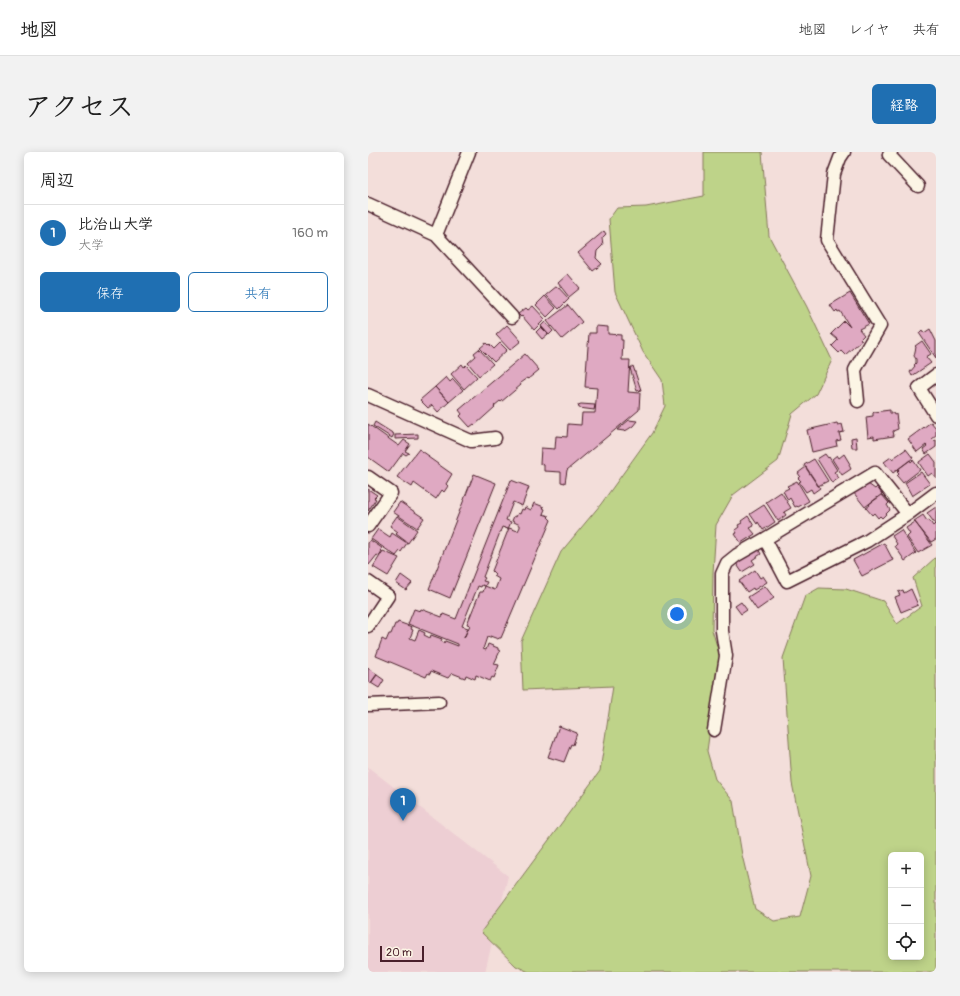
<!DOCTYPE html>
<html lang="ja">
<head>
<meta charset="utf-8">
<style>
	:root { --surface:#fff; --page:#f2f2f2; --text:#222; --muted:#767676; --line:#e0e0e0; --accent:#1f6fb2 }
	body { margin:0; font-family:Pangolin,"Klee One",sans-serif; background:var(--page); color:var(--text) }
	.controls { position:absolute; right:12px; bottom:12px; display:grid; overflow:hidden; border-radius:6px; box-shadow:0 2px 10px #0003 }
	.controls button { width:36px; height:36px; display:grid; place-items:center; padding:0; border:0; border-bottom:1px solid var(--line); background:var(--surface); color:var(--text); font:20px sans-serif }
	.scale { position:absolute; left:12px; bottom:10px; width:44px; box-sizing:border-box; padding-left:4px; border:2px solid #4a1f2b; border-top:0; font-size:11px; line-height:14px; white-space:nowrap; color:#4a1f2b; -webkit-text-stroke:3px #fcf5e5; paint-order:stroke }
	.you { position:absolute; left:309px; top:462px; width:14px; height:14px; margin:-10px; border:3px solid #fff; border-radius:50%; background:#1a73e8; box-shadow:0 0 0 6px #1a73e833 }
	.badge { display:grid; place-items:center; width:26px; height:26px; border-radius:50%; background:var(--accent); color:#fff; font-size:13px; font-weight:700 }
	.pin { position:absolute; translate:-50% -33px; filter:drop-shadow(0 1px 2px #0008) }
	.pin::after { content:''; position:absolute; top:21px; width:14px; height:12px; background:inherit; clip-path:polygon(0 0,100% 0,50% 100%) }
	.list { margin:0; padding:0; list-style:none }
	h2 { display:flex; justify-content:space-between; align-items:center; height:52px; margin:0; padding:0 16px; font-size:17px }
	h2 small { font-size:13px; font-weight:400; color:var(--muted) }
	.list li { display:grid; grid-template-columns:26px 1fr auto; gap:12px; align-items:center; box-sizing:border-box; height:56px; padding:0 16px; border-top:1px solid var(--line) }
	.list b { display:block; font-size:15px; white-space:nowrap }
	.list p { margin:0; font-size:13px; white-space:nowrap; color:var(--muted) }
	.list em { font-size:13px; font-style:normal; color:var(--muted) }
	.actions { display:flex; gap:8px; padding:12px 16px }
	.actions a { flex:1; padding:9px 0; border:1px solid var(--accent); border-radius:6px; text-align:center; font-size:14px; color:var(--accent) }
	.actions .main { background:var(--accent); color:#fff }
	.icon { flex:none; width:22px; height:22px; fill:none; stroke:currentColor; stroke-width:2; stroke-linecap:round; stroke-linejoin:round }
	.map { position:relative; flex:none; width:568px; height:820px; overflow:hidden; border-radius:6px }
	header { display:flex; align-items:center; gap:24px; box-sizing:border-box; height:56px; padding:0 20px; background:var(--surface); border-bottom:1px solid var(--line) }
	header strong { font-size:19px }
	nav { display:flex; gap:22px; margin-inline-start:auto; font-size:14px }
	.intro { display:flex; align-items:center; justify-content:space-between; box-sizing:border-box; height:96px; padding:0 24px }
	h1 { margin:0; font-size:28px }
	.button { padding:10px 18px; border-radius:6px; background:var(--accent); color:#fff; font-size:14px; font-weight:700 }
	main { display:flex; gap:24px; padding:0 24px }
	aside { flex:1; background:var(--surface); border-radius:6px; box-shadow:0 2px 10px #0003 }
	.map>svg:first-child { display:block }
	.built { fill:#edced3 }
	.green { fill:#bed389; stroke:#84795a; fill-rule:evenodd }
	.building { fill:#dfa9c2; stroke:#4a1f2b; fill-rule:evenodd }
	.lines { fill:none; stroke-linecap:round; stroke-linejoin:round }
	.street-casing { stroke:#4a1f2b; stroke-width:15 }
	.street { stroke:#fcf5e5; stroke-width:12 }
</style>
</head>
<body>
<header>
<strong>地図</strong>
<nav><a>地図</a><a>レイヤ</a><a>共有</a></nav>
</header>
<div class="intro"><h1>アクセス</h1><a class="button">経路</a></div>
<main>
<aside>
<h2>周辺<small></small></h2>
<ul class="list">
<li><span class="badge">1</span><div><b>比治山大学</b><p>大学</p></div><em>160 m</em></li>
</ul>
<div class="actions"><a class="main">保存</a><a>共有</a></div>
</aside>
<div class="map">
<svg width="568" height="820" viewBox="0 0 568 820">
	<rect width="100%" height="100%" fill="#f3deda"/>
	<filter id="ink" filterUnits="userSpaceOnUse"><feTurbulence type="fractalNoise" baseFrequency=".025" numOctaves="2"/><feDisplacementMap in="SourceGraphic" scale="8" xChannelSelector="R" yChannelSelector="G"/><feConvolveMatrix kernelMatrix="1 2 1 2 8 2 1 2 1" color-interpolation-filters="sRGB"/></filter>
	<g filter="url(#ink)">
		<path class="built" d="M0 615 140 724 117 820H0Z"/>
		<path class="green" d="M336 0H394L401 84 439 155 464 208 448 242 424 262 410 309 365 343 348 373 345 421 344 478 352 504 339 599 347 627 365 649 374 703 387 757 406 769 432 765 443 724 424 631 415 506 437 444 451 436 478 437 515 449 529 472 554 454 545 426 568 405V820H161L148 814 113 780 232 619 245 534 155 538 153 489 193 400 233 352 284 281 297 254 294 228 275 200 247 140 241 67 249 56 278 55 336 44ZM523 703H553V805H523Z"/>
		<path class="building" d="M236 79 238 82 234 86 235 93 229 99 228 106 234 112 225 119 210 101Z
			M200 122 212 136 201 145 190 131Z
			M189 134 201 147 191 157 178 143Z
			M482 141 501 172 491 177 496 183 492 187 494 188 477 203 473 199 471 201 464 194 470 188 463 182 476 169 482 175 472 159 470 160 469 158 467 160 462 153Z
			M177 144 188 156 179 165 168 153Z
			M200 153 214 170 194 187 179 169Z
			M165 154 177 167 166 178 154 164 153 165 150 162 158 156 160 158Z
			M177 170 185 179 181 183 173 174Z
			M139 173 153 189 142 198 128 183Z
			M228 174 240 175V182L253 183V188H255L254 208H262L260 240 272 241 271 258 199 318 197 331 193 330V320L176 319V313L172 312 173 296 187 297 188 284 199 285 200 272 213 273 214 261H227L229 236 217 235 221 181H228Z
			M173 175 180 182 174 187 168 180Z
			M562 177 568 189V206L551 181 554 178 556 181Z
			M554 189 563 202 558 205 563 211 544 224 542 220 547 214 546 213 548 211V207L546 204 548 195 547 194Z
			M118 191 120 193 121 192 126 197 132 191 139 198 126 210 112 196Z
			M111 197 125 212 111 224 100 211 108 204 106 201Z
			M157 202 171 218 160 227 159 226 152 231 153 233 133 250 132 249 126 254 127 255 107 273 106 272 102 275 92 264 94 262 91 258Z
			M94 212 96 215 98 213 109 225 96 237 83 222Z
			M265 214 273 238 269 239 262 216Z
			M78 225 82 230 85 227 95 238 81 250 67 235Z
			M67 235 81 250 70 260 64 253 60 256 52 248Z
			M213 252 227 253 226 258 211 256 210 253Z
			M522 258V261H525L526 263 528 262 530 277 525 279 526 284 506 287V284L500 285 498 265 505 264V261L506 260Z
			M261 268 269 269 265 274 259 278 256 279 249 278Z
			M7 270 26 282 24 286 5 274Z
			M563 270 568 276V284L564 287 566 289 568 288V295L558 302 555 297 559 294 558 293 549 300 540 287Z
			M469 271 470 273 474 272 476 280 471 281 473 288 468 289 469 294 444 300 439 278Z
			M0 272 31 294 36 288 42 292 37 299 41 301 38 303 35 301 21 320 0 305Z
			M50 282V286L27 287V283Z
			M488 285 489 296H484L483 286Z
			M51 297 61 304 60 305 84 322 78 332 80 334 76 340 74 338 68 347 46 331 44 335 29 325Z
			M538 297 545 306 525 321 516 310 523 305 524 307Z
			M457 302 460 306 461 305 469 318 466 320 471 326 464 331 449 307Z
			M476 302 482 312 481 313 483 317 474 323 464 307 469 303 471 306Z
			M562 302 568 310V326L564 321 560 324 551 311V310Z
			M446 307 460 329 450 334 436 313Z
			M542 308 543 310 545 308 552 318 535 331 529 324 531 322 529 320 531 318 530 317Z
			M438 315 452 336 445 341 443 337 438 340 431 330 433 329 430 326 432 324 430 321Z
			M553 320 562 332 544 344 537 331Z
			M106 322 128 331 82 446 61 437Z
			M143 328 161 335 154 354 145 350 138 368 143 370 140 377 134 375 115 425 117 426 115 429 119 430 117 434 127 438 131 427 126 424 127 422 124 419 141 376 150 379 152 375V373L144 369 146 364 148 365 150 361 152 362 154 357 156 358 157 355 163 358 166 351 176 355 175 356 177 357 175 362 181 364 180 365 183 368 133 486H131L130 487 122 484V486L119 485 115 497 118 498 120 492 130 496V498L132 499 126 512 131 513 126 526 124 525 122 529 108 523 107 527 98 523 97 526 84 521 80 526 63 519 62 522 60 521 58 525 8 504 14 487 18 489 21 482H23L27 472H29L30 470 44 475 43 477 45 478 42 486 47 488 51 478 57 481 56 483 62 486 63 483 74 487 73 489 76 491 77 489 90 494V492L40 472 46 457 52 459 53 457 74 465 75 462 88 467ZM114 433 117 434 115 440H112L99 472 102 473 96 486 100 476 94 474 110 434 113 435Z
			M429 329 441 349 430 355 429 354 427 355 422 346 420 348 415 339 421 336 419 334Z
			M500 332 507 337 509 335 514 342 497 355 485 340 492 335 493 337Z
			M0 337 9 343 6 346 8 347 0 359Z
			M413 340 423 356 416 360 418 363 410 369 398 350Z
			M514 343 521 351 519 353 522 358 514 366 512 364 510 366 506 361 504 363 498 356 502 353 501 352Z
			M32 350 56 366 49 376 25 360Z
			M396 353 407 370 395 378 390 370 389 372 382 362Z
			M568 355V373L559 361Z
			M555 363 559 369 561 368 565 374 567 372 568 373V387L563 390 546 369Z
			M29 364 49 378 40 391 28 382 30 380 22 374Z
			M380 364 386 374 382 376 387 382 373 391 367 382 369 381 367 378 371 375 370 373 374 371 373 369Z
			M547 370 564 393 550 401 539 385 542 382 538 376Z
			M10 377 22 385 24 381 39 391 33 400 32 399 28 404 3 387Z
			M533 378 548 401 537 409 527 394 529 392 524 384Z
			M2 388 14 396 13 398 14 399 11 404 9 403 1 413 0 412V391Z
			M516 391 525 408 494 424 485 408Z
			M389 395 393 402 384 408 387 412 374 420 368 411 373 408 372 406Z
			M15 399 31 406 20 424 5 415Z
			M387 418 392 426 395 424 399 430 386 438 385 436 379 440 371 429Z
			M33 423 44 431 38 438 28 431Z
			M397 434 406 446 389 458 380 445Z
			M543 437 550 453 533 460 527 445 532 443 530 440 535 438 536 441Z
			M373 450 379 458 373 462 367 454Z
			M0 516 9 522 2 532 0 530Z
			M9 523 16 528 11 536 3 531Z
			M191 574 209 581 205 593 203 592 196 610 180 605Z"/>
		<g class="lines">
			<defs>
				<path id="street" d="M476 0 472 6 466 22 459 88 512 174 494 205 487 218 490 249
					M523 0 521 3 550 34
					M0 52 68 83 144 165
					M68 83 101 0
					M568 223 551 236 568 263
					M0 243 103 289 127 286
					M0 325 23 341 0 374
					M397 387 419 429 499 389 540 362 568 341
					M0 430 20 444 0 474
					M0 553 71 550
					M346 578 358 504 354 479V422L359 411 369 403 397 387 507 321 540 362"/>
			</defs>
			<use href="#street" class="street-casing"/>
			<use href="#street" class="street"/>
		</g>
	</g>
</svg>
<div class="controls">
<button>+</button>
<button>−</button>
<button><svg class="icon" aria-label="locate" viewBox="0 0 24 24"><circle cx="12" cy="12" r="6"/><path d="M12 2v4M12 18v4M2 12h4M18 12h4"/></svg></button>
</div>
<div class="scale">20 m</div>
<div class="you"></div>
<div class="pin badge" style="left:35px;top:669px">1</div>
</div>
</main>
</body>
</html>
